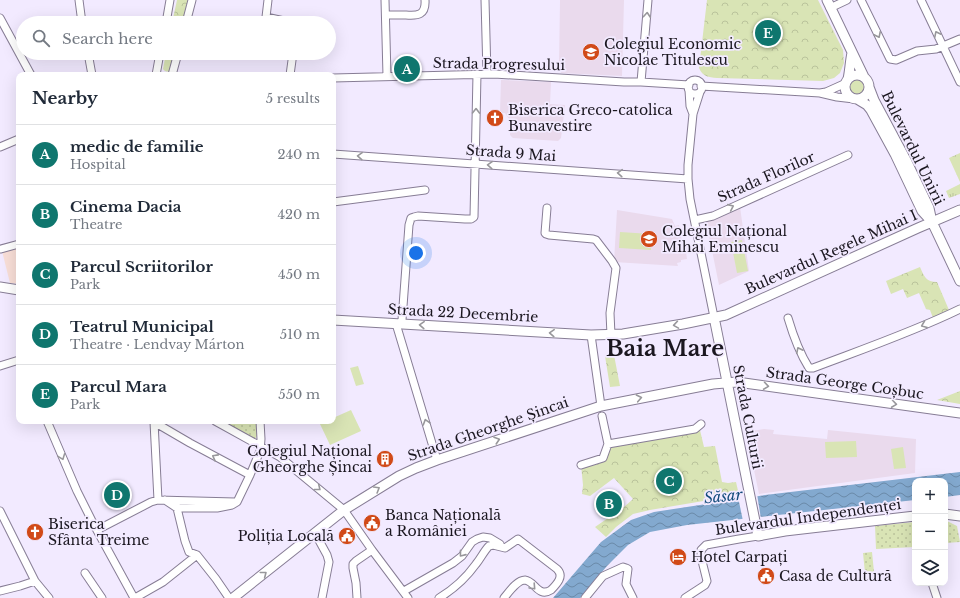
<!DOCTYPE html>
<html lang="en">
<head>
<meta charset="utf-8">
<style>
	:root { --surface:#fff; --page:#f6f6f7; --text:#1f2937; --muted:#747a83; --line:#e0e1e3; --accent:#0f766e }
	body { margin:0; font-family:"Libre Baskerville",serif; background:var(--page); color:var(--text) }
	.controls { position:absolute; right:12px; bottom:12px; display:grid; overflow:hidden; border-radius:8px; box-shadow:0 4px 16px #0002 }
	.controls button { width:36px; height:36px; display:grid; place-items:center; padding:0; border:0; border-bottom:1px solid var(--line); background:var(--surface); color:var(--text); font:20px sans-serif }
	.you { position:absolute; left:416px; top:253px; width:14px; height:14px; margin:-10px; border:3px solid #fff; border-radius:50%; background:#1a73e8; box-shadow:0 0 0 6px #1a73e833 }
	.badge { display:grid; place-items:center; width:26px; height:26px; border-radius:50%; background:var(--accent); color:#fff; font-size:13px; font-weight:700 }
	.pin { position:absolute; translate:-50% -50%; border:2px solid #fff; box-shadow:0 1px 4px #0006 }
	.list { margin:0; padding:0; list-style:none }
	h2 { display:flex; justify-content:space-between; align-items:center; height:52px; margin:0; padding:0 16px; font-size:17px }
	h2 small { font-size:13px; font-weight:400; color:var(--muted) }
	.list li { display:grid; grid-template-columns:26px 1fr auto; gap:12px; align-items:center; box-sizing:border-box; height:60px; padding:0 16px; border-top:1px solid var(--line) }
	.list b { display:block; font-size:15px; white-space:nowrap }
	.list p { margin:0; font-size:13px; white-space:nowrap; color:var(--muted) }
	.list em { font-size:13px; font-style:normal; color:var(--muted) }
	.icon { flex:none; width:22px; height:22px; fill:none; stroke:currentColor; stroke-width:2; stroke-linecap:round; stroke-linejoin:round }
	.map { position:relative; flex:none; width:960px; height:598px; overflow:hidden }
	.search { position:absolute; background:var(--surface); box-shadow:0 4px 16px #0002; left:16px; top:16px; width:320px; height:44px; display:flex; align-items:center; gap:10px; box-sizing:border-box; padding:0 14px; border-radius:22px; color:var(--muted); font-size:15px }
	.panel { position:absolute; background:var(--surface); box-shadow:0 4px 16px #0002; left:16px; top:72px; width:320px; height:352px; border-radius:8px }
	.map>svg:first-child { display:block }
	.commercial { fill:#f8ded7 }
	.education { fill:#eadaed }
	.grass { fill:url(#grass-tufts) }
	.park { fill:url(#park-crowns) }
	.garden { fill:url(#garden-dots) }
	.pitch { fill:#d9e4b5 }
	.water { fill:url(#water-waves) }
	.pier { fill:#f2eaff }
	.lines { fill:none; stroke-linecap:round; stroke-linejoin:round }
	.minor-casing { stroke:#877d95; stroke-width:9 }
	.major-casing { stroke:#877d95; stroke-width:11 }
	.minor { stroke:#fff; stroke-width:7 }
	.major { stroke:#fff; stroke-width:9 }
	.oneway { stroke:#98979b }
	.labels { text-anchor:middle; dominant-baseline:central; stroke-width:3.5; stroke-linejoin:round; paint-order:stroke }
	.poi-label { font-size:14px; fill:#1b1720; stroke:#f2eaff; text-anchor:start }
	.street-label { font-size:14px; fill:#1b1720; stroke:#f2eaff }
	.water-label { font-size:15px; font-style:italic; fill:#124b7b; stroke:#f2eaff }
	.town-label { font-size:22px; font-weight:bold; fill:#1b1720; stroke:#f2eaff }
</style>
</head>
<body>
<div class="map">
<svg width="960" height="598" viewBox="0 0 960 598">
	<defs>
		<pattern id="grass-tufts" width="24" height="20" patternUnits="userSpaceOnUse"><rect width="24" height="20" fill="#d9e4b5"/><path d="M3 7l-1-3M5 7V3M7 7l1-3M15 17l-1-3M17 17v-4M19 17l1-3" fill="none" stroke="#bac39b"/></pattern>
		<pattern id="park-crowns" width="20" height="18" patternUnits="userSpaceOnUse"><rect width="20" height="18" fill="#d9e4b5"/><path d="M2 6a3 3 0 1 1 6 0M12 15a3 3 0 1 1 6 0" fill="none" stroke="#bac39b"/></pattern>
		<pattern id="garden-dots" width="8" height="8" patternUnits="userSpaceOnUse"><rect width="8" height="8" fill="#d9e4b5"/><path d="M2 2h.1M6 6h.1" fill="none" stroke="#bac39b" stroke-width="1.8" stroke-linecap="round"/></pattern>
		<pattern id="water-waves" width="16" height="10" patternUnits="userSpaceOnUse"><rect width="16" height="10" fill="#83a9cf"/><path d="M0 5q4-4 8 0t8 0" fill="none" stroke="#6a89a8"/></pattern>
	</defs>
	<rect width="100%" height="100%" fill="#f2eaff"/>
	<path class="commercial" d="M19 247V284L10 283 2 251Z"/>
	<path class="education" d="M560 0H624L622 76 561 73 559 69Z
		M501 80 551 82 550 104 565 105 561 138 558 141 513 138 510 135V121L505 113H500Z
		M740 207 749 271 719 285 706 221 714 219Z
		M617 210 672 219 675 226 679 225 684 252H686L687 259 681 260V262L677 263 678 266 614 262Z
		M764 429 774 430 773 434 827 439 828 430 916 439 915 473 759 494 746 432Z"/>
	<path class="grass" d="M850 87a7 7 0 1 1 14 0a7 7 0 1 1-14 0Z
		M960 153V182L949 158Z
		M960 184V194L949 198 946 191Z"/>
	<path class="park" d="M177 0H190L184 23H172Z
		M707 0H818L843 50 844 63 840 73 834 78 823 81 717 78C708 77 703 77 699 68Z
		M166 53H176L171 71C168 72 165 72 163 69Z
		M920 267C924 276 926 282 937 282L949 310 933 318 930 310 926 309 919 293 907 298 903 289 891 294 886 281Z
		M614 355 620 386 610 387 605 356Z
		M960 391V404L937 400Z
		M699 426 704 447 715 446 722 482 728 483 736 482 739 495 650 510 633 514 616 527 606 537 595 527 624 507 633 499 614 478 590 496 582 494 583 485 581 465 603 458 608 444Z"/>
	<path class="garden" d="M223 421H257V436L255 439Z
		M945 521H947L957 526 960 542 945 543Z
		M914 522 915 547 876 549 875 526Z
		M872 552 874 572 865 573 863 553Z"/>
	<path class="pitch" d="M620 232 651 234V250L619 248Z
		M742 240 748 271 737 273 731 242Z
		M358 366 364 384 356 386 350 368Z
		M351 410 361 431 330 445 320 424 327 421H333V418Z
		M856 441 857 457 826 458 825 442Z
		M903 447 906 468 894 469 891 449Z"/>
	<path class="water" d="M960 472V495L945 497V481H915V500L687 525 650 532 628 545 607 566 580 598H553L601 542 631 520 654 512 765 495Z"/>
	<path class="pier" d="M757 494 761 519 743 521 738 497Z"/>
	<g class="lines">
		<defs>
			<path id="minor" d="M79 0 82 23
				M268 0 266 17 293 23
				M385 0 387 76
				M485 0 487 74
				M861 0 890 59 896 60 917 51 936 49 960 39
				M921 0 960 82
				M830 8 847 0
				M386 15C392 15 399 15 406 15 418 16 426 15 425 0
				M0 18 31 75
				M166 23 170 0
				M186 23 192 0
				M88 53 92 75
				M156 75 160 53
				M172 75 178 53
				M290 75 293 53
				M333 78 494 74 624 82H641L689 85
				M688 87a7 7 0 1 1 14 0a7 7 0 1 1-14 0Z
				M641 82 648 0
				M701 86 820 93 837 97 854 99
				M689 90 690 106 693 114
				M700 92 693 114 688 165V179L690 199 714 317
				M820 93 826 92 846 83
				M0 147 19 139
				M333 154 688 179
				M333 202 425 190
				M547 208 545 233 546 234 549 235 593 239 596 240 612 261 616 268 610 313 611 335
				M695 220 713 216 848 155
				M1 249 19 244
				M788 318C793 335 799 352 809 368H813C863 349 913 332 960 309
				M591 335 601 406
				M0 366 19 360
				M602 416 608 444
				M47 421 77 491 93 523 134 598
				M153 421 154 422 158 500
				M215 421 280 457 344 510 372 550 408 598
				M154 422 190 443 250 475
				M437 460 397 327 402 320 409 225 411 218 414 217 418 216 465 219H471L474 217 477 74
				M581 465 603 458 608 444 695 429 701 424
				M165 500 177 508H217L232 505 237 502 250 475 260 451 261 439 260 421
				M176 504 185 541 189 552 197 555 216 579 229 598
				M0 511 35 581 49 598
				M97 530 151 502 158 500 235 502
				M315 533 327 555 329 562 322 598
				M85 573 102 598
				M932 583 937 598
				M0 591 20 586 35 581
				M404 591 453 563 462 556 472 542 477 539 483 537 490 538 500 544
				M135 598 163 582 197 555
				M357 598 356 583 353 568V564L356 561 372 550
				M439 598C454 589 466 578 476 564 481 558 484 551 489 546L493 545 505 548 518 539 557 569C560 572 561 576 559 580 557 584 554 587 551 590 538 598 535 581 525 580 517 580 509 592 504 598
				M585 598 603 576 623 567 626 568 628 569 626 584 633 598
				M685 598 705 585 707 581 701 557V550L706 545 739 539 758 536"/>
			<path id="major" d="M827 0 864 77
				M845 87a12 12 0 1 1 24 0a12 12 0 1 1-24 0Z
				M848 79C850 70 850 62 852 53
				M869 87 874 100 906 160 929 208 932 222 960 281
				M857 99 867 105 871 110 895 154 922 211 932 222
				M0 287 19 290
				M714 317 758 536 785 531 915 516
				M333 320 591 335 623 334 683 324 726 315 918 228 960 210
				M945 514 960 516
				M233 598 344 510 399 476 416 468 437 460 601 406 713 384 737 382 960 413"/>
		</defs>
		<use href="#minor" class="minor-casing"/>
		<use href="#major" class="major-casing"/>
		<use href="#minor" class="minor"/>
		<use href="#major" class="major"/>
	</g>
	<defs><path id="oneway-chevron" d="M-2-3.5L2.5 0L-2 3.5" fill="none" stroke-width="1.6" stroke-linecap="round" stroke-linejoin="round"/></defs>
	<g class="oneway">
		<use href="#oneway-chevron" transform="translate(647 15) rotate(-86)"/>
		<use href="#oneway-chevron" transform="translate(937 34) rotate(-116)"/>
		<use href="#oneway-chevron" transform="translate(878 35) rotate(64)"/>
		<use href="#oneway-chevron" transform="translate(476 111) rotate(-89)"/>
		<use href="#oneway-chevron" transform="translate(360 156) rotate(-176)"/>
		<use href="#oneway-chevron" transform="translate(490 165) rotate(-176)"/>
		<use href="#oneway-chevron" transform="translate(620 173) rotate(-176)"/>
		<use href="#oneway-chevron" transform="translate(731 207) rotate(-24)"/>
		<use href="#oneway-chevron" transform="translate(422 325) rotate(-177)"/>
		<use href="#oneway-chevron" transform="translate(676 325) rotate(171)"/>
		<use href="#oneway-chevron" transform="translate(924 325) rotate(158)"/>
		<use href="#oneway-chevron" transform="translate(552 333) rotate(-177)"/>
		<use href="#oneway-chevron" transform="translate(799 350) rotate(-116)"/>
		<use href="#oneway-chevron" transform="translate(766 386) rotate(8)"/>
		<use href="#oneway-chevron" transform="translate(639 398) rotate(-11)"/>
		<use href="#oneway-chevron" transform="translate(894 404) rotate(8)"/>
		<use href="#oneway-chevron" transform="translate(426 422) rotate(-107)"/>
		<use href="#oneway-chevron" transform="translate(497 440) rotate(-18)"/>
		<use href="#oneway-chevron" transform="translate(62 457) rotate(69)"/>
		<use href="#oneway-chevron" transform="translate(215 457) rotate(-152)"/>
		<use href="#oneway-chevron" transform="translate(318 488) rotate(39)"/>
		<use href="#oneway-chevron" transform="translate(377 489) rotate(-31)"/>
		<use href="#oneway-chevron" transform="translate(462 554) rotate(129)"/>
		<use href="#oneway-chevron" transform="translate(264 574) rotate(-38)"/>
		<use href="#oneway-chevron" transform="translate(533 587) rotate(47)"/>
	</g>
	<defs>
		<symbol id="university-disc" viewBox="-11 -11 22 22"><circle r="9.5" fill="#d14a18" stroke="#f2eaff"/><path d="M0-5L7-2L0 1L-7-2ZM-4 1L0 2.5L4 1V4Q0 6-4 4Z" fill="#fff"/></symbol>
		<symbol id="church-disc" viewBox="-11 -11 22 22"><circle r="9.5" fill="#d14a18" stroke="#f2eaff"/><path d="M-1.2-6h2.4v3.5h3.3v2.4h-3.3V6h-2.4V-.1h-3.3v-2.4h3.3Z" fill="#fff"/></symbol>
		<symbol id="building-disc" viewBox="-11 -11 22 22"><circle r="9.5" fill="#d14a18" stroke="#f2eaff"/><path d="M-4-6H4V6H1V3H-1V6H-4ZM-2.5-4.3h1.7v1.8h-1.7ZM.8-4.3h1.7v1.8H.8ZM-2.5-1h1.7V.8h-1.7ZM.8-1h1.7V.8H.8Z" fill="#fff"/></symbol>
		<symbol id="civic-disc" viewBox="-11 -11 22 22"><circle r="9.5" fill="#d14a18" stroke="#f2eaff"/><path d="M-.6-6.5H3V-4.5H.6V-3L4-1V1h2V6H-6V1h2V-1L-.6-3ZM-1.2 2.5V6h2.4V2.5Z" fill="#fff"/></symbol>
		<symbol id="hotel-disc" viewBox="-11 -11 22 22"><circle r="9.5" fill="#d14a18" stroke="#f2eaff"/><path d="M-6-4.5h1.5V1H6V5H4.5V3h-9V5H-6ZM-4 0a1.8 1.8 0 1 1 3.6 0ZM.5 0V-2.5h3Q6-2.5 6 0Z" fill="#fff"/></symbol>
	</defs>
	<g fill-rule="evenodd">
		<use href="#university-disc" x="581" y="42" width="20" height="20"/>
		<use href="#church-disc" x="485" y="108" width="20" height="20"/>
		<use href="#university-disc" x="639" y="229" width="20" height="20"/>
		<use href="#building-disc" x="375" y="449" width="20" height="20"/>
		<use href="#civic-disc" x="362" y="513" width="20" height="20"/>
		<use href="#church-disc" x="25" y="522" width="20" height="20"/>
		<use href="#civic-disc" x="337" y="526" width="20" height="20"/>
		<use href="#hotel-disc" x="668" y="547" width="20" height="20"/>
		<use href="#civic-disc" x="756" y="566" width="20" height="20"/>
	</g>
	<g class="labels">
		<g class="poi-label">
			<text x="604" y="44">Colegiul Economic<tspan x="604" dy="16">Nicolae Titulescu</tspan></text>
			<text x="508" y="110">Biserica Greco-catolica<tspan x="508" dy="16">Bunavestire</tspan></text>
			<text x="662" y="231">Colegiul Național<tspan x="662" dy="16">Mihai Eminescu</tspan></text>
			<text x="372" y="451" text-anchor="end">Colegiul Național<tspan x="372" dy="16">Gheorghe Șincai</tspan></text>
			<text x="385" y="515">Banca Națională<tspan x="385" dy="16">a României</tspan></text>
			<text x="48" y="524">Biserica<tspan x="48" dy="16">Sfânta Treime</tspan></text>
			<text x="334" y="536" text-anchor="end">Poliția Locală</text>
			<text x="691" y="557">Hotel Carpați</text>
			<text x="779" y="576">Casa de Cultură</text>
		</g>
		<g class="street-label">
			<text transform="translate(499 64) rotate(1)">Strada Progresului</text>
			<text transform="translate(913 148) rotate(64)">Bulevardul Unirii</text>
			<text transform="translate(511 153) rotate(4)">Strada 9 Mai</text>
			<text transform="translate(766 177) rotate(-24)">Strada Florilor</text>
			<text transform="translate(831 252) rotate(-24)">Bulevardul Regele Mihai I</text>
			<text transform="translate(463 313) rotate(3)">Strada 22 Decembrie</text>
			<text transform="translate(845 383) rotate(8)">Strada George Coșbuc</text>
			<text transform="translate(748 417) rotate(79)">Strada Culturii</text>
			<text transform="translate(488 429) rotate(-19)">Strada Gheorghe Șincai</text>
			<text transform="translate(808 517) rotate(-8)">Bulevardul Independenței</text>
		</g>
		<g class="water-label">
			<text transform="translate(723 496) rotate(-6)">Săsar</text>
		</g>
		<g class="town-label">
			<text x="665" y="348">Baia Mare</text>
		</g>
	</g>
</svg>
<div class="controls">
<button>+</button>
<button>−</button>
<button><svg class="icon" aria-label="layers" viewBox="0 0 24 24"><path d="M12 4l9 5-9 5-9-5zM3 14l9 5 9-5"/></svg></button>
</div>
<div class="you"></div>
<div class="pin badge" style="left:407px;top:69px">A</div>
<div class="pin badge" style="left:609px;top:504px">B</div>
<div class="pin badge" style="left:669px;top:481px">C</div>
<div class="pin badge" style="left:117px;top:495px">D</div>
<div class="pin badge" style="left:768px;top:33px">E</div>
<div class="search"><svg class="icon" aria-label="search" viewBox="0 0 24 24"><circle cx="10" cy="10" r="6"/><path d="M15 15l6 6"/></svg>Search here</div>
<section class="panel">
<h2>Nearby<small>5 results</small></h2>
<ul class="list">
<li><span class="badge">A</span><div><b>medic de familie</b><p>Hospital</p></div><em>240 m</em></li>
<li><span class="badge">B</span><div><b>Cinema Dacia</b><p>Theatre</p></div><em>420 m</em></li>
<li><span class="badge">C</span><div><b>Parcul Scriitorilor</b><p>Park</p></div><em>450 m</em></li>
<li><span class="badge">D</span><div><b>Teatrul Municipal</b><p>Theatre · Lendvay Márton</p></div><em>510 m</em></li>
<li><span class="badge">E</span><div><b>Parcul Mara</b><p>Park</p></div><em>550 m</em></li>
</ul>
</section>
</div>
</body>
</html>
